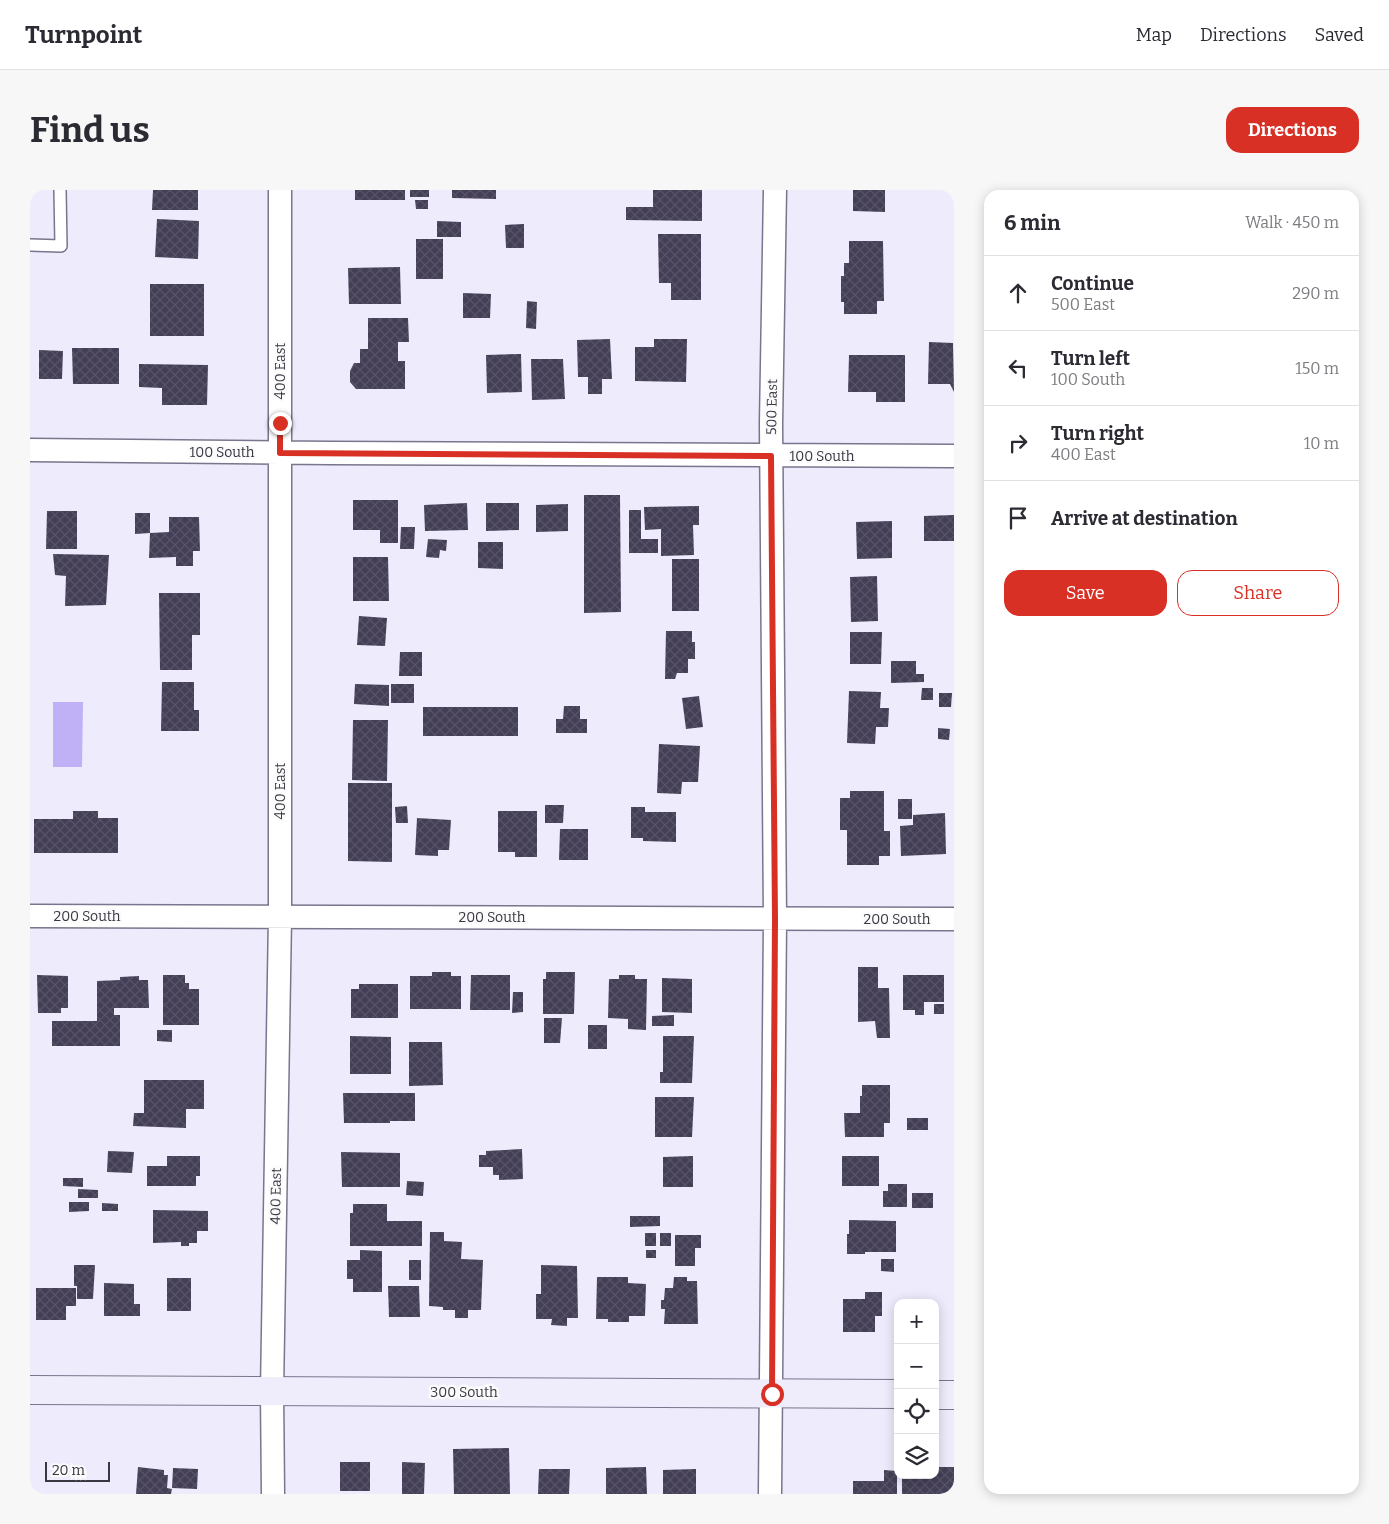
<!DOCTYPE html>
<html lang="en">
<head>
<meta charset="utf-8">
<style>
	:root { --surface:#fff; --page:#f7f7f7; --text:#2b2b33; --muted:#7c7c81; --line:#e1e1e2; --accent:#d93025 }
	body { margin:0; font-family:Bitter,serif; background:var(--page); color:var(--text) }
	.controls { position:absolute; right:15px; bottom:15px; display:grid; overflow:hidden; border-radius:10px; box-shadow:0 2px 12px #0003 }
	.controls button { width:45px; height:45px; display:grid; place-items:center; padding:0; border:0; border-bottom:1px solid var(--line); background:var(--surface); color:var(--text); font:25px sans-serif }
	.scale { position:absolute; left:15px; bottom:12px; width:65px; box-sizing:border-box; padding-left:5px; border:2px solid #393742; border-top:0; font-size:14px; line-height:18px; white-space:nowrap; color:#393742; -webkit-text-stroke:4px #fbfbfb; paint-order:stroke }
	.stop { position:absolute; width:15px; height:15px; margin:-11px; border:4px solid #d93025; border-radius:50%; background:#fff }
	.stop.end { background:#d93025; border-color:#fff; box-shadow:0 1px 5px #0008 }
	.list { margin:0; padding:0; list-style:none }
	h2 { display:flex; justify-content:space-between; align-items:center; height:65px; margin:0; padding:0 20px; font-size:21px }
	h2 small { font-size:16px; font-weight:400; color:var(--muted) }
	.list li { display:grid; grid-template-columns:32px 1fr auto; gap:15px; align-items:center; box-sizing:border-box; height:75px; padding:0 20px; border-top:1px solid var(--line) }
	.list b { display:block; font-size:19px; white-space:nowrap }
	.list p { margin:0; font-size:16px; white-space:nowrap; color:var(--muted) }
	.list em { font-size:16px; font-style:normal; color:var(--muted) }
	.actions { display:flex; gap:10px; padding:15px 20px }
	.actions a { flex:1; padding:11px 0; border:1px solid var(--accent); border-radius:15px; text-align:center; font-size:18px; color:var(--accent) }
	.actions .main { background:var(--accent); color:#fff }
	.icon { flex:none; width:28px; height:28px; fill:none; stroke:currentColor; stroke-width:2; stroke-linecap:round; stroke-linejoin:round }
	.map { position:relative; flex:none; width:924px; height:1304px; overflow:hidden; border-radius:15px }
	header { display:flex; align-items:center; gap:30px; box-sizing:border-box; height:70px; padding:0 25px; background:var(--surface); border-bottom:1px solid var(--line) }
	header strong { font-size:24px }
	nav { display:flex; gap:28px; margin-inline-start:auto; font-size:18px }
	.intro { display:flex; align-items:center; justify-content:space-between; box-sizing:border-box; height:120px; padding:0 30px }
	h1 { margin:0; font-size:35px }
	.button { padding:12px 22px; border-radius:15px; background:var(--accent); color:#fff; font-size:18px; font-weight:700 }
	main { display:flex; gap:30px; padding:0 30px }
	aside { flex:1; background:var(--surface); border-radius:15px; box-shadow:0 2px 12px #0003 }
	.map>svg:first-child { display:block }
	.park { fill:#c0b1f7 }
	.building { fill:url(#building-cross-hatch) }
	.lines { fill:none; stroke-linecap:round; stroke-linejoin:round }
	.service-casing { stroke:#79758d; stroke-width:14 }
	.minor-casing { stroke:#79758d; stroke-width:25 }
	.secondary-casing { stroke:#79758d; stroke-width:30 }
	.service { stroke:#fff; stroke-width:11 }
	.minor { stroke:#fff; stroke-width:22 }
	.secondary { stroke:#efecfb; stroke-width:28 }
	.route { stroke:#d93025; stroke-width:6 }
	.labels { text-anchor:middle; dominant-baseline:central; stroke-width:5; stroke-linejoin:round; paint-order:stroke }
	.street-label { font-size:14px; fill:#393742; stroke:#fbfbfb }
</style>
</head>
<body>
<header>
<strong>Turnpoint</strong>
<nav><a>Map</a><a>Directions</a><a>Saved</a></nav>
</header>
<div class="intro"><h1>Find us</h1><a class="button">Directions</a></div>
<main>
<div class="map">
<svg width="924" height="1304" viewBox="0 0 924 1304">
	<defs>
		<pattern id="building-cross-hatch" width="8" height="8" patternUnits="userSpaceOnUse" patternTransform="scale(1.25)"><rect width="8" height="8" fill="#443f56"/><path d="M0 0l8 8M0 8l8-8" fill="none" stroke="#575367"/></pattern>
	</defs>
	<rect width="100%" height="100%" fill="#eeebfc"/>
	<path class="park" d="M23 512H53L52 577H23Z"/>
	<path class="building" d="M123 0H168V20H122Z
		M325 0H375V10H325Z
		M380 0H399V7H380Z
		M422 0H466V9L422 8Z
		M623 0H672V31L596 30V17H623Z
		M823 0H855V22L823 21Z
		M385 10H398V19H386Z
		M127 29 169 31 168 69 125 67Z
		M407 31 431 32V47H407Z
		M494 34V58H476L475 35Z
		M628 44H671V110H641V93H629Z
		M386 49H413V89H386Z
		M819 51H853L854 111H847V124H814V112H811V86H814V73H819Z
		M370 77 371 114H319L318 78Z
		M120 94H174V146H120Z
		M433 103 461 104 460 128H433Z
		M497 111 507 112 506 139 496 138Z
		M338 128H378L379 152H368V171H375V199H326L320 192V181L324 173H330V159H338Z
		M580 149 582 189H572V204H558V187H548L547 150Z
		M624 149H657L656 192 605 191V157H624Z
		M899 152 923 153 924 202 920 194H898Z
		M42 158H89V194H43Z
		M9 160 33 161 32 189H9Z
		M491 164 492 202 457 203 456 165Z
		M819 165H875V212H846V202H818Z
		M501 169H533L535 209 502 210Z
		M109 174 178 175 177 215H132V198L109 197Z
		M554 305H590L591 422 554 423Z
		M323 310H368V353H350V340H323Z
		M437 313 438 340 395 341 394 315Z
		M456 313H489V340L456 341Z
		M538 314V341L506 342V315Z
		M669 316V335H663L664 365 631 366V339L615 340 614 317Z
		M599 320H611V349H628V363H599Z
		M17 321H47V359H16Z
		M105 323H120V343L105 344Z
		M924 325V351H894V326Z
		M139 327H169L170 361H163V376H146V367L119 368 120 343 139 342Z
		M862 331V368L827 369 826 332Z
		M371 337H385L384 359H370Z
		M398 349 417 350 416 361 410 360 409 368 396 367Z
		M448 352H473V379L448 378Z
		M23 364 79 365 76 415 35 416 36 386 25 385Z
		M323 367H358L359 411H323Z
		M642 369H669V421H642Z
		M847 386 848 431 821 432 820 387Z
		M129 403H170V445H162V480H130Z
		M329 426 357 428 355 456 327 455Z
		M636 441H662V452H665V469H658V483H647L645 489H635Z
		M820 442H852L851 474H820Z
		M370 462H392V486H369Z
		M861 471H886V484H894V492L861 493Z
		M132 492H164V520H169V541H131Z
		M325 494 359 495V516L324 514Z
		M361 494H384V513H361Z
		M892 498H903V510H891Z
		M819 501 851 502 850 518H859L858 537H846L845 554 817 553Z
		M909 503H922L921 517H909Z
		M669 506 673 537 656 539 652 508Z
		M534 516H550V529H557V543H526V529H533Z
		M393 517H488V546H393Z
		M323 530H358L357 591 322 590Z
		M908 538 920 539 919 550 908 549Z
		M629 554 670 556 668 592H652L651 604 627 603Z
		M318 593H362V672L318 671Z
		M820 601H854V641H860V666H849V675H817V640H810V608H820Z
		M868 609H882V629H868Z
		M515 615H534L533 633H515Z
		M377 616 378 633H366L365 617Z
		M601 617H615V622H646V652L613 651V648H601Z
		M43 621H68V628H88V663H4V629H43Z
		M468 621H507V667H485V662H468Z
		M915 623 916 664 871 666 870 636 883 635V625Z
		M387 628 421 630 419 660H408V666L385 665Z
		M530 639H558V670H529Z
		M828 777H848V798H859L860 848H847L845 831 828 832Z
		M402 782H421V786H431V819H380V786H402Z
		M516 782H545L544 824H513V789H516Z
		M7 785 38 786V818H31V823H8Z
		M133 785H155V793H159V799H169V835H133Z
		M441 785H480V820H440Z
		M589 785H605V789H617L616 840 598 839V829L578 828 579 789H589Z
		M873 785H914V812H894V825H885V820H873Z
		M109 786V790H118L119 818H84V825H90V856H22V831H67V791L90 790V787Z
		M632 788 662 789V823L632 822Z
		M329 794H368V828H321V799H329Z
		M483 802H493V822L482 823Z
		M904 814H914V824H904Z
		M644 825V836H622V826Z
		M514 828H532L530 853H514Z
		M558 835H577V859H558Z
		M127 840H142V852L127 851Z
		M320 846 361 847V884H320Z
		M633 846H664L662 893H630V882H633Z
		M379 852H412L413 895 379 896Z
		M114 890H174V919H156V938L103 936 104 923H114Z
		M832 895H860V933H854V947H815L814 923H830V906H832Z
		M313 903H385V931H360V933H314Z
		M625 907H664L662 947H625Z
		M877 928H898V940H877Z
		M492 959 493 989 469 990V985H463V977H449V965H456V961Z
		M78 961 104 962 102 983 77 982Z
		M311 962 370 963V997H312Z
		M137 966H170V986H166V996H117V976H137Z
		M663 966V997H633V967Z
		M812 966H849V996H812Z
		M33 988H53V997L33 996Z
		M377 991 394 992 393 1006 376 1005Z
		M858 994H877V1017H853V1001H858Z
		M48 999 68 1000V1008H48Z
		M882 1003H903V1018H882Z
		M39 1012H59V1021L39 1022Z
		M72 1013 88 1014V1021H72Z
		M323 1014H357V1031H392V1056H320V1023H323Z
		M123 1020 178 1021V1041H167V1053H159V1056H151V1052L123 1053Z
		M600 1026H630V1036L600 1037Z
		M819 1030 866 1031V1062H835V1064H817V1044H819Z
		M400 1042H414V1051L432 1052 431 1069 453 1070 451 1120H438V1128H425V1120H413V1117L399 1116Z
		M615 1043H626V1056H615Z
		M630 1043H641V1056H630Z
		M645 1045H671V1058H665V1076H645Z
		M330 1060 352 1061V1102H323V1089H317V1070H330Z
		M616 1060H626V1068H616Z
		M851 1069H864V1082L851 1081Z
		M379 1070H391V1090H379Z
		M44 1075H65L63 1109H47V1096H44Z
		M511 1075 547 1076 548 1128H537V1136L521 1135 522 1129H506V1104H511Z
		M567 1087H598V1093L616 1094 615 1126H599V1132H578V1129H566Z
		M644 1087H657V1091H667L668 1134H634L635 1119H631V1110H634L635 1098H643Z
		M137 1088H161V1121H137Z
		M74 1093 104 1094V1114H110V1126H74Z
		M358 1096H389L390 1127H359Z
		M6 1098H46V1116H36V1130H6Z
		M835 1102H852V1126H845V1142H813V1109H835Z
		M479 1258 480 1304H424L423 1259Z
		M310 1272H340V1301H310Z
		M372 1272 395 1273 394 1304H372Z
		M108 1277 134 1280V1285H138L137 1298 142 1299 141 1304H106Z
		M616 1277 617 1304H576V1278Z
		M905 1277H924V1304H872V1285H905Z
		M143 1278 168 1279 167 1299 142 1298Z
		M509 1279H540L539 1304H508Z
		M666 1279V1304H633V1280Z
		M854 1280 867 1281V1304H823V1291H854Z"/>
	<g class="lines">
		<defs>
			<path id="service" d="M0 55 31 56 30 0"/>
			<path id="minor" d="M0 260 301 263 924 266
				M0 726 924 729
				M243 1304 242 1201 250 727V0
				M740 1304 745 729 741 234 745 0"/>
			<path id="secondary" d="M0 1200 868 1204
				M905 1205H924"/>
		</defs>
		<use href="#service" class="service-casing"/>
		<use href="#minor" class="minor-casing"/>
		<use href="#secondary" class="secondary-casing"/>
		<use href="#service" class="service"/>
		<use href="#minor" class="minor"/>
		<use href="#secondary" class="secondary"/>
	</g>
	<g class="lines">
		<path class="route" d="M250 233V263L741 266 745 729 742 1204"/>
	</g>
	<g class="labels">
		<g class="street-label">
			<text transform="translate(250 181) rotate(-90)">400 East</text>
			<text transform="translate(742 217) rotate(-89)">500 East</text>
			<text x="192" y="262">100 South</text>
			<text x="792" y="266">100 South</text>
			<text transform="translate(250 601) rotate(-90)">400 East</text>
			<text x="57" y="726">200 South</text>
			<text x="462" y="727">200 South</text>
			<text x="867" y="729">200 South</text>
			<text transform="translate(246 1006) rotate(-89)">400 East</text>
			<text x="434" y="1202">300 South</text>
		</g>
	</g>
</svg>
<div class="controls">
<button>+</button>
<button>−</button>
<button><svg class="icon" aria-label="locate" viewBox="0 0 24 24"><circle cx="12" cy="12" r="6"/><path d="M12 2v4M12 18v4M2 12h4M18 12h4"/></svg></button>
<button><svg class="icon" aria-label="layers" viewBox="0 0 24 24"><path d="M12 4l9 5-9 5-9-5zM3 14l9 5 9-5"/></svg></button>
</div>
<div class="scale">20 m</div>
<div class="stop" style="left:742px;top:1204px"></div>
<div class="stop end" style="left:250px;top:233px"></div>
</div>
<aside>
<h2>6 min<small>Walk · 450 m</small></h2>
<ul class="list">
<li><svg class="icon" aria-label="ahead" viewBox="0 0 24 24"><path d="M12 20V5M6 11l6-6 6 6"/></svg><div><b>Continue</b><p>500 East</p></div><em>290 m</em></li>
<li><svg class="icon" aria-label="left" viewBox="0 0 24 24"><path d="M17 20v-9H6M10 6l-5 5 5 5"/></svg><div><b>Turn left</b><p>100 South</p></div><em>150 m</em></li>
<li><svg class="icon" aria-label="right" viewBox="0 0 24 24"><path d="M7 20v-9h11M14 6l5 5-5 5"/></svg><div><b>Turn right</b><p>400 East</p></div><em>10 m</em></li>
<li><svg class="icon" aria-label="arrive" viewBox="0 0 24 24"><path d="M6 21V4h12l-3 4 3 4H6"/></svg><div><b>Arrive at destination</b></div></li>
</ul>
<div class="actions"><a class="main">Save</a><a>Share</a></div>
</aside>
</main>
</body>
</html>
